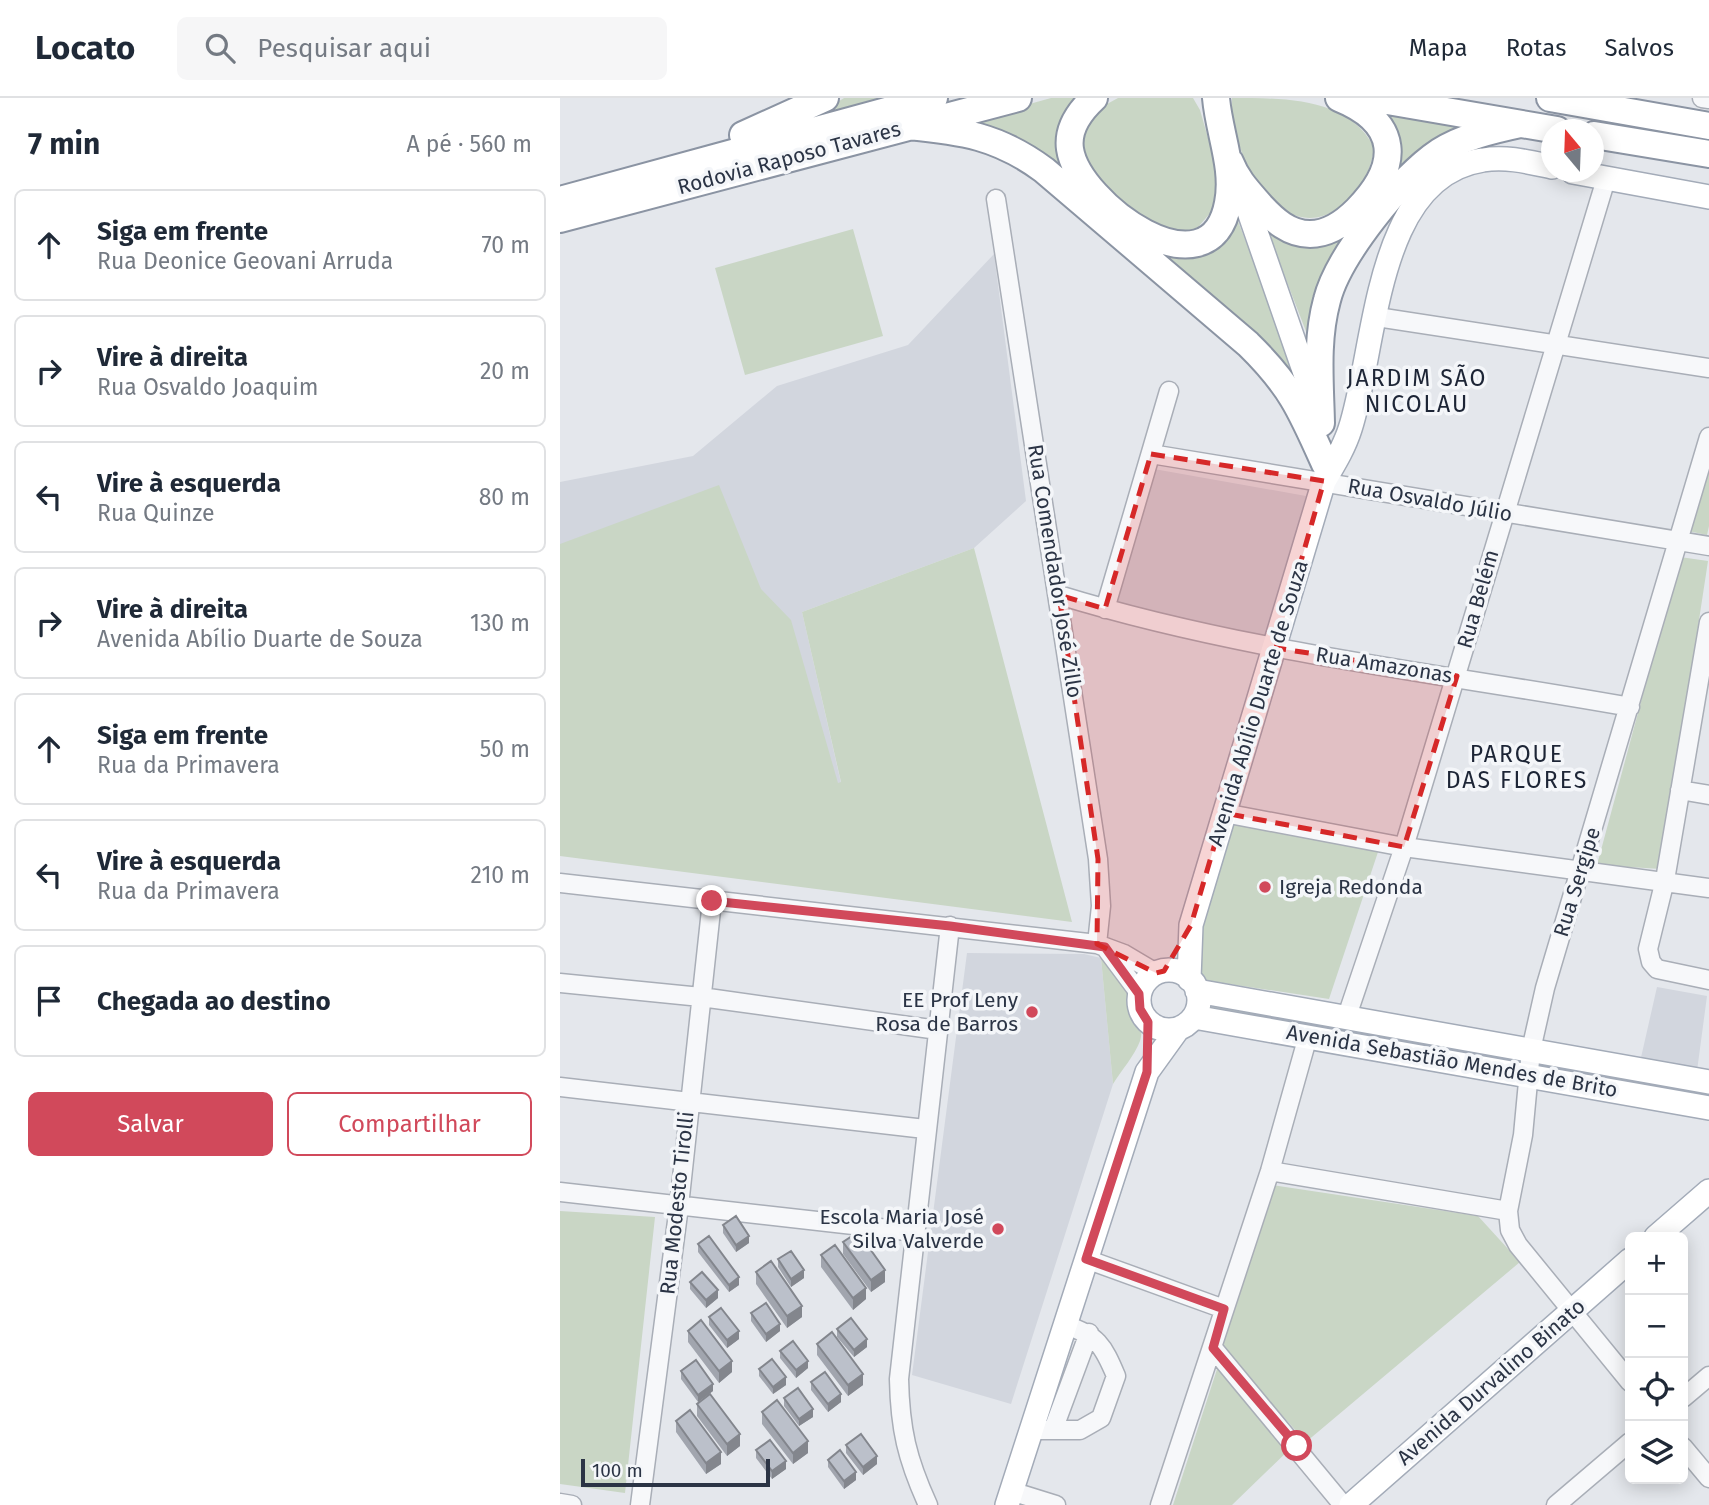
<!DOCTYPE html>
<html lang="pt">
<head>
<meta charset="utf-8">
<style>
	:root { --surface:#fff; --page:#f6f6f7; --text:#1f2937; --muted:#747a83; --line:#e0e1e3; --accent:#d1495b }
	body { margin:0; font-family:"Fira Sans",sans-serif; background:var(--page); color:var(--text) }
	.controls { position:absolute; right:21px; bottom:21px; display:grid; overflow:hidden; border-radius:10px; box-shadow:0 4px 18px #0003 }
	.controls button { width:63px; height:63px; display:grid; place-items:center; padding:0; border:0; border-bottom:2px solid var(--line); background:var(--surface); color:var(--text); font:35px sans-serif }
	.compass { position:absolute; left:981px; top:21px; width:63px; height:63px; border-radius:50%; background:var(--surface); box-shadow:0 4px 18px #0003; rotate:341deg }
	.scale { position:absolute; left:21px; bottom:18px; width:189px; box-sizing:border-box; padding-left:7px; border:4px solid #2b3445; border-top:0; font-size:19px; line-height:24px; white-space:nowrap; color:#2b3445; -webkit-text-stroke:5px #f4f6f9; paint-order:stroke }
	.stop { position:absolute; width:21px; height:21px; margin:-16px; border:5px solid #d1495b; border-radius:50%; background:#fff }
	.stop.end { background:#d1495b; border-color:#fff; box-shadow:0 2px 7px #0008 }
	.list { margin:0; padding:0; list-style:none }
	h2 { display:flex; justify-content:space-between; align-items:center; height:91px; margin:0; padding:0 28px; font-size:30px }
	h2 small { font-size:23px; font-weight:400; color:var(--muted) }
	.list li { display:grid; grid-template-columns:46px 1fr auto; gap:21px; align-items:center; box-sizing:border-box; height:112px; margin:0 14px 14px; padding:0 14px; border:2px solid var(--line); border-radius:10px }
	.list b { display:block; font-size:26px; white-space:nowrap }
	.list p { margin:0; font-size:23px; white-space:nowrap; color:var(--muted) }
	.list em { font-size:23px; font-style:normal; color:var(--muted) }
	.actions { display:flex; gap:14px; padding:21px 28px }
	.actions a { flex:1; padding:16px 0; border:2px solid var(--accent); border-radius:10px; text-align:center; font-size:24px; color:var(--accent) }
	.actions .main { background:var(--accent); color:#fff }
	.icon { flex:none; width:38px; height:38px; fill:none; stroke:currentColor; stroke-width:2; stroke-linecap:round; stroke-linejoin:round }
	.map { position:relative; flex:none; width:1149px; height:1407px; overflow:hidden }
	header { display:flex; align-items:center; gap:42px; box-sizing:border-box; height:98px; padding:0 35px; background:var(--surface); border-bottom:2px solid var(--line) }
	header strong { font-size:33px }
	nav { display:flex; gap:38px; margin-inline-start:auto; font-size:24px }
	.search { width:490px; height:63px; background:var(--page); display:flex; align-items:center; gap:18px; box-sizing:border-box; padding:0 24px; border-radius:10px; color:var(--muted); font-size:26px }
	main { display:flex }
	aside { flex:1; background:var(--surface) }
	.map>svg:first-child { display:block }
	.built { fill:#d2d6de }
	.green { fill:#c9d6c5 }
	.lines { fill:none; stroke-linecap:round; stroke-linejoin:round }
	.minor-casing { stroke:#a9aeb7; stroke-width:21 }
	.major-casing { stroke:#a3abb8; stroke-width:26 }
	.highway-casing { stroke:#8b94a3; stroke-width:30 }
	.minor { stroke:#f7f8fa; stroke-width:18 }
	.major { stroke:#fff; stroke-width:23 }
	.highway { stroke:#fff; stroke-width:26 }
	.wall { fill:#a1a5ae }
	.shaded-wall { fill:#83868d }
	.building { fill:#bbc0ca; stroke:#83868d; stroke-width:2 }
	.route { stroke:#d1495b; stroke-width:9 }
	.marked { fill:#d62828; fill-opacity:0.2; stroke:#d62828; stroke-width:5; stroke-dasharray:14 9; stroke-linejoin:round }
	.poi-dot { fill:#d1495b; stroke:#f4f6f9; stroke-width:2.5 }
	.labels { text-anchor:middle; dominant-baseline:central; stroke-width:7; stroke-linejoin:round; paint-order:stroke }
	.street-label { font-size:21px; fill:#2b3445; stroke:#f4f6f9 }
	.poi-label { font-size:21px; fill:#2b3445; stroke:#f4f6f9; text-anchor:end }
	.neighbourhood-label { font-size:23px; letter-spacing:2px; fill:#1d2536; stroke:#f4f6f9 }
</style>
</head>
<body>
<header>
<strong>Locato</strong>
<div class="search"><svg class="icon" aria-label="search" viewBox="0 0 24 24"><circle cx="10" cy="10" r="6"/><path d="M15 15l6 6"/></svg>Pesquisar aqui</div>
<nav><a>Mapa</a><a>Rotas</a><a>Salvos</a></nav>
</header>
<main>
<aside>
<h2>7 min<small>A pé · 560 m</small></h2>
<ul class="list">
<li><svg class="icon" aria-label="ahead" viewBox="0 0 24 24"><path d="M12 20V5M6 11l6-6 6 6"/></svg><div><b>Siga em frente</b><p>Rua Deonice Geovani Arruda</p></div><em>70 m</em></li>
<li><svg class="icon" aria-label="right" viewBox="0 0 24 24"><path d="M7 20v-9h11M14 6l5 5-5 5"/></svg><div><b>Vire à direita</b><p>Rua Osvaldo Joaquim</p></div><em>20 m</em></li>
<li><svg class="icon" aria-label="left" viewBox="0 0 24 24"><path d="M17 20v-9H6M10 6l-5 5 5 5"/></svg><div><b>Vire à esquerda</b><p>Rua Quinze</p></div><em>80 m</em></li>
<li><svg class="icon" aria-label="right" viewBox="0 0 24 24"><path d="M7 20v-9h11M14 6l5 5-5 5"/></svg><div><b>Vire à direita</b><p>Avenida Abílio Duarte de Souza</p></div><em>130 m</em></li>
<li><svg class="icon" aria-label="ahead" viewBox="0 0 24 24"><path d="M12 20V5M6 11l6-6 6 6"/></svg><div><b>Siga em frente</b><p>Rua da Primavera</p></div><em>50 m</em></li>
<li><svg class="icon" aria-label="left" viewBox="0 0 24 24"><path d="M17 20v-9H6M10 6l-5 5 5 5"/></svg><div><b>Vire à esquerda</b><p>Rua da Primavera</p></div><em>210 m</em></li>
<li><svg class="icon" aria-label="arrive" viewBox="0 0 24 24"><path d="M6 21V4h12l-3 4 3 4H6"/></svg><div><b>Chegada ao destino</b></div></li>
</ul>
<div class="actions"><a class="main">Salvar</a><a>Compartilhar</a></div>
</aside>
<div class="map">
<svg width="1149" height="1407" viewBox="0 0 1149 1407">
	<rect width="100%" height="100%" fill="#e4e7ec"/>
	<path class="built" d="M434 156 466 403 414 450 242 514 281 685 98 704 0 684V384L133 358 217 288 348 247Z
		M594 371 746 398 707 539 552 505Z
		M407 855 524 856 541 860 553 986 451 1306 352 1277Z
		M1097 889 1147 898 1137 973 1080 964Z"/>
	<path class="green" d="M284 0H327L254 19Z
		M491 0H515L504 23 515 87 404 24Z
		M558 0H633L640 12 660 82 652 113 639 128 628 135 596 130 527 77 516 38 527 17Z
		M672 0C727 0 788 0 814 49 812 70 801 92 785 105 722 159 668 54 672 0Z
		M814 9 915 27 825 89Z
		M676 118 733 266 730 271 591 149Z
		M793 128C767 164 754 197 749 241L706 130Z
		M293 131 323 238 185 277 155 170Z
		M1149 360V428L1147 437 1128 433Z
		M159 387 201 491 231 522 278 685 281 684 242 514 414 450 512 824 0 758V446Z
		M1120 459 1148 463 1101 771 1037 767Z
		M673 726 819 751 769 901 643 882 635 862 639 829Z
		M541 860C557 877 588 918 580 943 575 957 561 973 553 986Z
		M651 901 1149 989V1004L643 917Z
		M712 1087 918 1118 960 1164 746 1344 662 1250Z
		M0 1113 95 1119 65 1395 0 1386Z
		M659 1265 732 1349 672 1407H613Z"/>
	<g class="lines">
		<defs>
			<path id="minor" d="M1142 0 1149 1
				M436 101 538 761 541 808 537 846
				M817 219 1149 270
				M591 356 1149 448
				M499 497C684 554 880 575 1070 609
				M545 511 609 293
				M1149 524 1105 782 1088 851 1091 864 1097 871 1149 882
				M1120 692 1149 697
				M664 715 844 749 1149 790
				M0 785 537 846 564 856 596 875
				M545 849 580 896
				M0 885 141 899 378 932
				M786 921 844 749 1046 81
				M0 989 365 1031
				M710 1073 948 1113 950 1132 958 1147 1070 1284
				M0 1094 355 1134
				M948 1113 963 1037 971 952 985 890 1149 339
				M526 1161 664 1211
				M653 1250 783 1407
				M1123 1300 1149 1278
				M470 1332H520L541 1320 556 1278C543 1247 537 1237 505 1227
				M493 1332 529 1235
				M1123 1349 1149 1380
				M451 1393 496 1407
				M0 1405 12 1407
				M80 1407 119 1108 152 803
				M368 1407C347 1361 340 1331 339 1281L390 828
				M600 1407 710 1073 748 938
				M996 1407 1070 1344"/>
			<path id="major" d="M1013 74 1149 99
				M679 85 755 304
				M579 902a30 30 0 1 1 60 0a30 30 0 1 1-60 0Z
				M629 881 631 827 764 383C774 366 784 350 790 331 817 249 814 78 923 62 946 58 969 64 992 69
				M637 893 1149 984
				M634 919 1149 1010
				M1096 1139 1149 1093
				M447 1407 587 974 618 931
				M791 1407 1070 1162"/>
			<path id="highway" d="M534 0C520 13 507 30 510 51 518 106 650 202 668 105 675 70 659 35 656 0
				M810 0 997 32
				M990 0 1149 28
				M347 28C402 33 438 38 484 72L688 246C731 288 741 312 765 366
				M183 37 265 0
				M1034 37 1149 56
				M670 64C677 82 688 93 701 108 714 122 729 136 750 136 769 136 784 125 797 112 841 67 840 25 779 0
				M0 102 374 0
				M0 121 458 0
				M761 325C760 283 756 242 767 202 778 158 841 79 879 54 903 39 932 32 960 26"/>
		</defs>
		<use href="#minor" class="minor-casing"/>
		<use href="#major" class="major-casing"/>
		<use href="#highway" class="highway-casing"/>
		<use href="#minor" class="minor"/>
		<use href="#major" class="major"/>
		<use href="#highway" class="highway"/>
	</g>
	<path class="wall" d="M163 1127 189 1145 176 1154 163 1135Z
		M283 1144 325 1184 311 1194 283 1156Z
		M138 1146 179 1187 169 1194 138 1154Z
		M261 1157 306 1201 293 1212 261 1169Z
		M218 1161 244 1180 231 1189 218 1169Z
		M196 1174 242 1219 227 1230 196 1186Z
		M130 1184 158 1200 146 1210 130 1191Z
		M191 1215 220 1233 206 1244 191 1223Z
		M149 1219 179 1241 167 1250 149 1227Z
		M277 1231 307 1249 294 1259 277 1239Z
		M128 1233 172 1274 159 1285 128 1244Z
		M257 1246 303 1287 288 1298 257 1257Z
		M220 1253 248 1270 236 1280 220 1260Z
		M199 1271 226 1287 213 1296 199 1278Z
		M121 1273 153 1293 138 1304 121 1281Z
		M251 1284 281 1304 268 1314 251 1292Z
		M224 1300 253 1319 239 1328 224 1308Z
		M137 1306 180 1348 167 1358 137 1318Z
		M202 1314 248 1355 233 1366 202 1326Z
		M116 1323 161 1366 146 1376 116 1334Z
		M286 1347 317 1366 303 1377 286 1355Z
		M196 1352 226 1371 212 1381 196 1360Z
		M268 1362 296 1382 284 1391 268 1369Z"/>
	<path class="shaded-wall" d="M189 1138V1145L176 1154V1147Z
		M244 1172V1180L231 1189V1181Z
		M325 1172V1184L311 1194V1182Z
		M179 1179V1187L169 1194V1187Z
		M306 1190V1201L293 1212V1200Z
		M158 1192V1200L146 1210V1202Z
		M242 1208V1219L227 1230V1218Z
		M220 1226V1233L206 1244V1236Z
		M179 1233V1241L167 1250V1242Z
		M307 1241V1249L294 1259V1252Z
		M172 1263V1274L159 1285V1273Z
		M248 1263V1270L236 1280V1272Z
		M303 1276V1287L288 1298V1287Z
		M226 1279V1287L213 1296V1289Z
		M153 1286V1293L138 1304V1297Z
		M281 1296V1304L268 1314V1306Z
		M253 1311V1319L239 1328V1321Z
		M180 1336V1348L167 1358V1346Z
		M248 1343V1355L233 1366V1355Z
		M161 1354V1366L146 1376V1365Z
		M317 1358V1366L303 1377V1369Z
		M226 1363V1371L212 1381V1373Z
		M296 1374V1382L284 1391V1383Z"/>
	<path class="building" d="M176 1118 189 1138 176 1147 163 1127Z
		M298 1134 325 1172 311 1182 283 1144Z
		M149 1138 179 1179 169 1187 138 1146Z
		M275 1147 306 1190 293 1200 261 1157Z
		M231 1153 244 1172 231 1181 218 1161Z
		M211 1163 242 1208 227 1218 196 1174Z
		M142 1174 158 1192 146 1202 130 1184Z
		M206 1205 220 1226 206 1236 191 1215Z
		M161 1210 179 1233 167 1242 149 1219Z
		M291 1220 307 1241 294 1252 277 1231Z
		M141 1222 172 1263 159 1273 128 1233Z
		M272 1234 303 1276 288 1287 257 1246Z
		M233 1243 248 1263 236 1272 220 1253Z
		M212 1261 226 1279 213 1289 199 1271Z
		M136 1262 153 1286 138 1297 121 1273Z
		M265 1274 281 1296 268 1306 251 1284Z
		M238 1290 253 1311 239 1321 224 1300Z
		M150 1296 180 1336 167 1346 137 1306Z
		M217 1302 248 1343 233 1355 202 1314Z
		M130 1312 161 1354 146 1365 116 1323Z
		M301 1336 317 1358 303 1369 286 1347Z
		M210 1342 226 1363 212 1373 196 1352Z
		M280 1352 296 1374 284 1383 268 1362Z"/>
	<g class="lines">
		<path class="route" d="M152 803 390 828 545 849 579 896 580 911 588 924 587 974 526 1161 664 1211 653 1250 737 1348"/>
	</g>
	<path class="marked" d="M591 356 764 383 716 550 897 578 844 749 664 715 631 827 604 873 596 875 537 846 538 761 499 497 545 511Z"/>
	<g class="poi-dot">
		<circle cx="705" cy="789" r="7"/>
		<circle cx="472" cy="914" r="7"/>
		<circle cx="438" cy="1131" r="7"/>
	</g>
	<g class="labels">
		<g class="street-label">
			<text transform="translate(229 60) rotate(-15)">Rodovia Raposo Tavares</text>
			<text transform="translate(870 402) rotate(10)">Rua Osvaldo Júlio</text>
			<text transform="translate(495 473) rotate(81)">Rua Comendador José Zillo</text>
			<text transform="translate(918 501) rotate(-74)">Rua Belém</text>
			<text transform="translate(824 567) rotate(9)">Rua Amazonas</text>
			<text transform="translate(698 605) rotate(-73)">Avenida Abílio Duarte de Souza</text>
			<text transform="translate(1017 784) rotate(-73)">Rua Sergipe</text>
			<text transform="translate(892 963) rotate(10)">Avenida Sebastião Mendes de Brito</text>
			<text transform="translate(117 1105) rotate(-84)">Rua Modesto Tirolli</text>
			<text transform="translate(931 1284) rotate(-41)">Avenida Durvalino Binato</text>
		</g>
		<g class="poi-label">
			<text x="719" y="789" text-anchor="start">Igreja Redonda</text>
			<text x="458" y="902">EE Prof Leny<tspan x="458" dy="24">Rosa de Barros</tspan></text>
			<text x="424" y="1119">Escola Maria José<tspan x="424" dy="24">Silva Valverde</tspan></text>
		</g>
		<g class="neighbourhood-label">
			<text x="857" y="280">JARDIM SÃO<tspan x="857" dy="26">NICOLAU</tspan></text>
			<text x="957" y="656">PARQUE<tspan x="957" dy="26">DAS FLORES</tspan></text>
		</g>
	</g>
</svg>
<div class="controls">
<button>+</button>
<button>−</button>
<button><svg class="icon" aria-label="locate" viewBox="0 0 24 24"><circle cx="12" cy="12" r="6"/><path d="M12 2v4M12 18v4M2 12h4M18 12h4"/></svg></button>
<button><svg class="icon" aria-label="layers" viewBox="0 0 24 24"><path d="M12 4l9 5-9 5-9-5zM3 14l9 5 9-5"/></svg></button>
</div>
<svg class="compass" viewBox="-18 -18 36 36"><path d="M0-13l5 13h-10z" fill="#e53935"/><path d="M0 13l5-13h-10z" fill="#747a83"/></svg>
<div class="scale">100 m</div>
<div class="stop" style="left:737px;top:1348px"></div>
<div class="stop end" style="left:152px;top:803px"></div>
</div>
</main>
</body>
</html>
